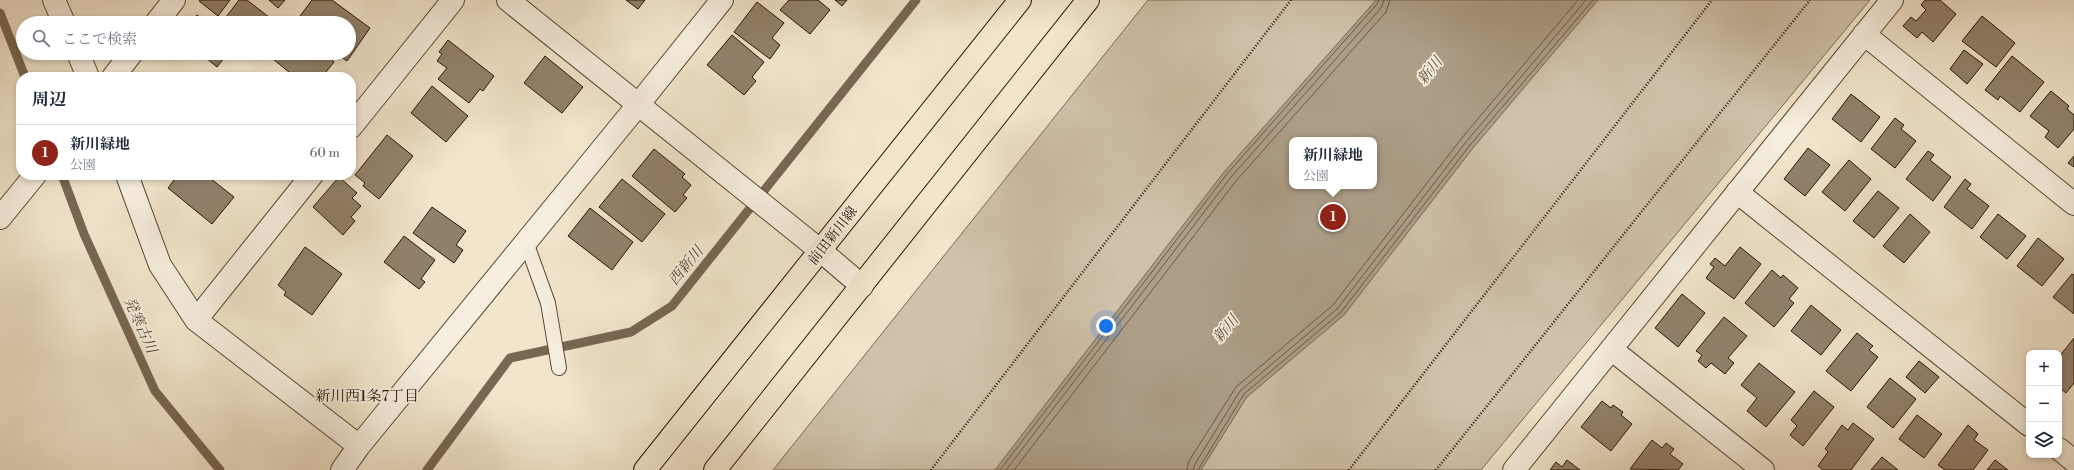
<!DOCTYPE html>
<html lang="ja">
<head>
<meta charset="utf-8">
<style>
	:root { --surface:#fff; --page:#f2f2f3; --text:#1f2937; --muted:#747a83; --line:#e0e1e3; --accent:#8f2418 }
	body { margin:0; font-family:"Libre Bodoni","Noto Serif JP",serif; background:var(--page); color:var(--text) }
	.controls { position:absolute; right:12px; bottom:12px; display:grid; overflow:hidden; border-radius:8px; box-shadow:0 2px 6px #0003 }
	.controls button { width:36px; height:36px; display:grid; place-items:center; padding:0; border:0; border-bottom:1px solid var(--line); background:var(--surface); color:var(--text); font:20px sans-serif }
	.you { position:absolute; left:1106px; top:326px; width:14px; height:14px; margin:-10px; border:3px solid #fff; border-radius:50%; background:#1a73e8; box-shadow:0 0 0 6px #1a73e833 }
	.badge { display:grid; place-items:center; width:26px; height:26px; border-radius:50%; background:var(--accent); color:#fff; font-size:13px; font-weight:700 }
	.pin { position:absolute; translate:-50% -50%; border:2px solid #fff; box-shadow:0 1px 4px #0006 }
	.popup { position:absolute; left:1289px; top:137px; width:88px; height:52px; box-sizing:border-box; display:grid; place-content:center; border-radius:8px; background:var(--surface); filter:drop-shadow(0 1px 3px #0005); font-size:13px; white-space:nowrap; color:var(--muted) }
	.popup b { font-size:15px; color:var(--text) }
	.popup::after { content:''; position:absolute; left:50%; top:100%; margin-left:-8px; border:8px solid transparent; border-top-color:var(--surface) }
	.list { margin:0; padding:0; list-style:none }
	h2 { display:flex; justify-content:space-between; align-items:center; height:52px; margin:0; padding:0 16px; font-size:17px }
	h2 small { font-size:13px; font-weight:400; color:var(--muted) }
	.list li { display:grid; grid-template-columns:26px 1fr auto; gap:12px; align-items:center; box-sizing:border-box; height:56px; padding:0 16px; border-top:1px solid var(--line) }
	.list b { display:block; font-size:15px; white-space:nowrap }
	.list p { margin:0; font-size:13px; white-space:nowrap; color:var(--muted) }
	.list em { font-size:13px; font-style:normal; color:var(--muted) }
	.icon { flex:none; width:22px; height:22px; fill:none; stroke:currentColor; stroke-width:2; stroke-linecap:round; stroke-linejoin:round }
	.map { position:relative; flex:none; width:2074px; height:470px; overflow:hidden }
	.search { position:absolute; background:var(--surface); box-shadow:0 2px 6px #0003; left:16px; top:16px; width:340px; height:44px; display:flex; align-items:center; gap:10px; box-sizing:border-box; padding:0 14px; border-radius:22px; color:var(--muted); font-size:15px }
	.panel { position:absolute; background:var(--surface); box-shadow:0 2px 6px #0003; left:16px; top:72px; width:340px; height:108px; border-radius:16px }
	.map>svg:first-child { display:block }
	.green { fill:#cfc1aa; stroke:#7c6a56; fill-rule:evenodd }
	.water { fill:#ad9e88; stroke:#786753; fill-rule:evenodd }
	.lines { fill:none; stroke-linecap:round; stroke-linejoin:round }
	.shore { stroke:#6a5946; stroke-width:1 }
	.stream { stroke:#786753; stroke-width:9 }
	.building { fill:#91816c; stroke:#281403 }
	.service-casing { stroke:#5a4835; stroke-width:16 }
	.minor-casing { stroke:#5a4835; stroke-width:24 }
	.primary-casing { stroke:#281403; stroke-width:24 }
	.path { stroke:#281403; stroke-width:2.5; stroke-dasharray:1 2; stroke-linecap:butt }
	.service { stroke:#f6eede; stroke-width:14 }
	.minor { stroke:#f6eede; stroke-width:22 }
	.primary { stroke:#f1e5cc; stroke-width:22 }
	.labels { text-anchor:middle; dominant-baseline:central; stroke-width:3.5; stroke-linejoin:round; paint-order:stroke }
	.street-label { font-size:14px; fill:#281403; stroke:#f6eede }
	.water-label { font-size:15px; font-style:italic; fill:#5d4b38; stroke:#f6eede }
	.neighbourhood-label { font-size:15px; fill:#281403; stroke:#f6eede }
</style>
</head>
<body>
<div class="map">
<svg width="2074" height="470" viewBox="0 0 2074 470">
	<rect width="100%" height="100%" fill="#f1e5cc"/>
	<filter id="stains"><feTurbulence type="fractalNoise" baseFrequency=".005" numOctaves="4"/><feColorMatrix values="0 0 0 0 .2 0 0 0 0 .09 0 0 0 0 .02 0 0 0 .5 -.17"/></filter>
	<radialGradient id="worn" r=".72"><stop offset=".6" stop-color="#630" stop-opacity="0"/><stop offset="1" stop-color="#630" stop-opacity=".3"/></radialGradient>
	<path class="green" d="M1148 0H1870L1481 470H773ZM1292 140H1374V186H1292Z"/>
	<path class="water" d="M1376 0H1598L1473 148 1344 315 1247 397 1201 470H995L1224 172ZM1292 140H1374V186H1292Z"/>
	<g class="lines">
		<path class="shore" d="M1000 470 1227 174 1377 4 1379 0
			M1006 470 1231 177 1381 8 1384 0
			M1014 470 1236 181 1386 12 1390 0
			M1187 470 1189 461 1236 387 1333 305 1461 139 1578 0
			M1193 470 1195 464 1240 391 1337 309 1466 142 1586 0
			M1198 470 1244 394 1341 312 1470 145 1593 0"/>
		<path class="stream" d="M0 13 25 77
			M62 175 84 234 155 391 220 470
			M427 470 510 358 631 332 672 306 916 0"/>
	</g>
	<path class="building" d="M201 0H230L218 16 199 1Z
		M239 0H247L274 21 273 23H234L226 17Z
		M269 0H285L278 8Z
		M312 0H332L370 28 347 61 336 53H349V23H310L300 16Z
		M626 0H645L638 9Z
		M789 0H818L830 10 810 34 780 10Z
		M835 0H847L842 6Z
		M1925 0H1940L1956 14 1933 42 1922 32 1917 38 1903 26 1911 17 1916 21 1926 10 1921 5Z
		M757 2 784 23 772 38 780 45 770 59 734 32Z
		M197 15 207 23H191Z
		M1982 16 2015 43 1996 67 1962 41Z
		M732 35 764 62 752 77 756 81 744 95 707 65Z
		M448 40 494 76 483 91 480 89 469 103 438 79 447 68 437 61 442 54 439 52Z
		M1964 50 1983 64 1967 84 1950 69Z
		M200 53H228L217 67Z
		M278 53H324L334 62 322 77H295L273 59Z
		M545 56 583 87 562 113 524 83Z
		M2012 56 2044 82 2020 112 2000 96 1998 100 1985 90Z
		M432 86 468 116 446 142 411 113Z
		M2051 91 2069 106 2067 109 2074 115V129L2058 148 2045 137 2049 131 2030 116Z
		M1851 94 1880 117 1861 142 1832 119Z
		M1895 118 1904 125 1901 129 1916 141 1895 168 1871 149Z
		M387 135 413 156 379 199 363 186 365 183 355 175Z
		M1808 148 1830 165 1805 196 1784 179Z
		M654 149 685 174 682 177 691 185 683 195 687 198 675 212 632 176Z
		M1928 151 1934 155 1930 160 1951 177 1933 201 1906 179Z
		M2074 156V167L2068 163Z
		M1849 160 1871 179 1845 211 1822 192Z
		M178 175H206L234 197 212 224 168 188Z
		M339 177 357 193 352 198 361 206 351 217 355 221 343 235 313 207Z
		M622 179 665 214 642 242 599 207Z
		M1965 179 1971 184 1967 189 1989 206 1972 229 1944 207Z
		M1878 191 1899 208 1874 238 1853 221Z
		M432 207 466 231 456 245 463 250 454 263 413 233Z
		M590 208 633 242 612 270 568 236Z
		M1910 214 1930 232 1904 263 1883 246Z
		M1998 214 2026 236 2007 259 1980 237Z
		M404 236 435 260 421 279 425 282 419 289 384 262Z
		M2038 238 2064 259 2042 286 2017 266Z
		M305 247 342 274 312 315 284 295 286 292 278 285Z
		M1740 247 1761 264 1734 299 1706 278 1714 267 1710 264 1715 258 1725 266Z
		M1772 270 1781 278 1783 275 1798 288 1789 299 1794 303 1774 327 1745 303Z
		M2072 274 2074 275V314L2053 297Z
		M1682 294 1705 313 1678 347 1655 328Z
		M1811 305 1841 330 1821 355 1791 331Z
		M1724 317 1747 336 1728 358 1734 363 1725 374 1711 363 1706 368 1698 361 1702 355 1696 351Z
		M1857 333 1873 346 1869 350 1878 357 1851 391 1826 371Z
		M2074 338V383L2066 393 2059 387V357Z
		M1919 361 1939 377 1925 393 1906 377Z
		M1759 363 1795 392 1766 427 1747 411 1757 398 1741 385Z
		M1890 378 1916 399 1893 428 1867 407Z
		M1814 391 1834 407 1803 446 1790 435 1797 426 1791 420Z
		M1602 401 1611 408 1613 405 1623 412 1621 415 1632 424 1611 451 1581 427Z
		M1917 415 1942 434 1924 458 1899 439Z
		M1853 423 1874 439 1851 470H1823L1818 466 1828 452 1825 449 1842 425 1848 430Z
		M1968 425 1978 434 1974 440 1988 450 1973 470H1945L1938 465Z
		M1652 440 1662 448 1666 443 1674 449 1670 454 1683 464 1678 470 1630 469Z
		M1882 457 1898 470H1871Z
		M1567 460 1580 470H1550L1556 462 1562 467Z
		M1995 460 2008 470H1987Z"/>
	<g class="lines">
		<defs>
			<path id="service" d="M526 242 548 303 559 368"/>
			<path id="minor" d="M54 0 64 23
				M508 0 821 251 862 286
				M156 23 174 0
				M1864 34 2074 204
				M78 53 88 77
				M113 77 132 53
				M351 127 453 0
				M127 175 160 265 196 320 359 446
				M1737 192 2029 425
				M0 218 35 175
				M196 320 312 175
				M1611 349 1763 470
				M2059 449 2074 461
				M342 470 359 446 638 105 722 0
				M1514 470 1892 0"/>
			<path id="primary" d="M645 470 1020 0
				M715 470 1088 0"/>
		</defs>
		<use href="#service" class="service-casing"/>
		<use href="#minor" class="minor-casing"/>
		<use href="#primary" class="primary-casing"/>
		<path class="path" d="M931 470 1291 0
			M1349 470 1712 0
			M1436 470 1810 0"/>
		<use href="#service" class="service"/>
		<use href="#minor" class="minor"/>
		<use href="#primary" class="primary"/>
	</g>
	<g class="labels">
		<g class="street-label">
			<text transform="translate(833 236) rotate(-52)">前田新川線</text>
		</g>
		<g class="water-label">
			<text transform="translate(1430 71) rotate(-52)">新川</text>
			<text transform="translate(686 266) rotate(-51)">西新川</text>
			<text transform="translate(140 325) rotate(66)">発寒古川</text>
			<text transform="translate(1226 329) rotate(-50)">新川</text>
		</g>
		<g class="neighbourhood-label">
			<text x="367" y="396">新川西1条7丁目</text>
		</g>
	</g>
	<rect width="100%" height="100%" filter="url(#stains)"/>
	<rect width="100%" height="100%" fill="url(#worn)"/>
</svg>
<div class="controls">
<button>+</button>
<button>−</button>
<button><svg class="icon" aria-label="layers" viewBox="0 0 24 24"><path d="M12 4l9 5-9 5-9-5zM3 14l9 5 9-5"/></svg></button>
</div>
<div class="you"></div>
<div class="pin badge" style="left:1333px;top:217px">1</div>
<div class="popup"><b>新川緑地</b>公園</div>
<div class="search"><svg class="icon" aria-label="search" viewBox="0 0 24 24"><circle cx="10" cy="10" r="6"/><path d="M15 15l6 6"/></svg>ここで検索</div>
<section class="panel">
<h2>周辺<small></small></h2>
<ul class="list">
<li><span class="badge">1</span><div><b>新川緑地</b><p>公園</p></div><em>60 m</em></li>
</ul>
</section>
</div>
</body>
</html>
